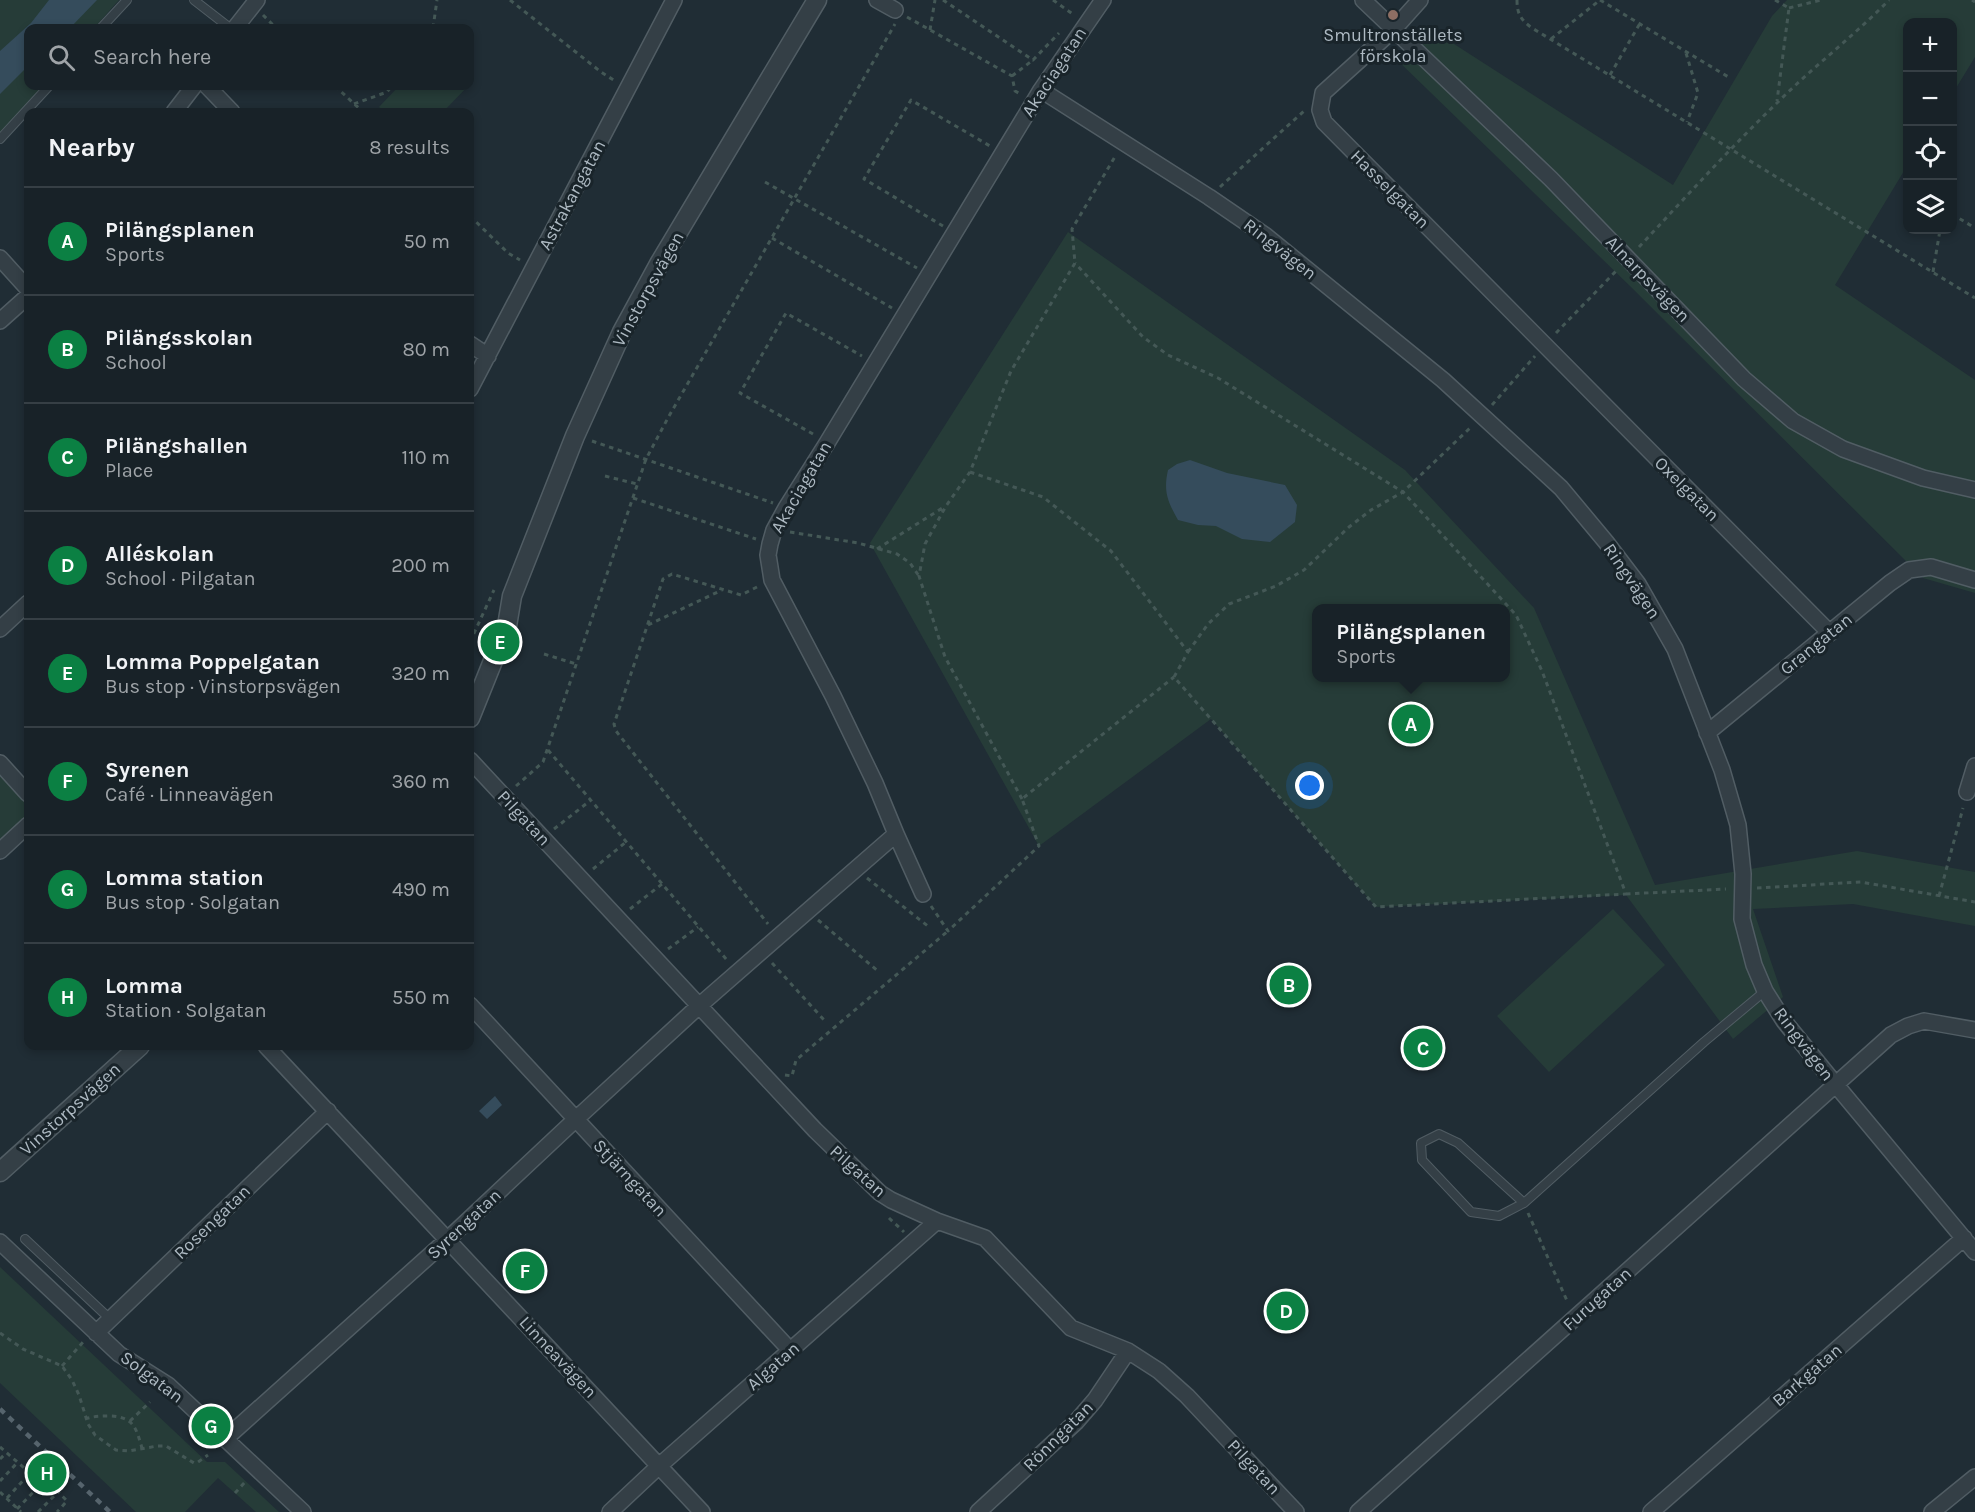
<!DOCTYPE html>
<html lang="en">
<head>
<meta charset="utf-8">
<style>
	:root { --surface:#182228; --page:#212a30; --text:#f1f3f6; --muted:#9fa4a8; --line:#363f45; --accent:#0b8043 }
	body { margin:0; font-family:Karla,sans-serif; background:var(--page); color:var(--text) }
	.controls { position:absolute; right:18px; top:18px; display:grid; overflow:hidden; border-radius:12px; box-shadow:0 3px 9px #0003 }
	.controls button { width:54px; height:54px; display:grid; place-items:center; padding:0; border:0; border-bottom:2px solid var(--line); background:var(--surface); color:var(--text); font:30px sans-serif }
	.you { position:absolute; left:1310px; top:786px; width:21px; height:21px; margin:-15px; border:4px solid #fff; border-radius:50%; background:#1a73e8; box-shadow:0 0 0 9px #1a73e833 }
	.badge { display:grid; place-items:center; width:39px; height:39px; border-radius:50%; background:var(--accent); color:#fff; font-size:20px; font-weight:700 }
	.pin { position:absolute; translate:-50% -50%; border:3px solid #fff; box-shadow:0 2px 6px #0006 }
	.popup { position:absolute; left:1312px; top:604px; width:198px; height:78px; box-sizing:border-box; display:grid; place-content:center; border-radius:12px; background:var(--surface); filter:drop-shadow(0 2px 4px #0005); font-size:20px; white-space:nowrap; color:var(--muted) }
	.popup b { font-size:22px; color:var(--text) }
	.popup::after { content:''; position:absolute; left:50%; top:100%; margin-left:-12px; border:12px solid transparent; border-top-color:var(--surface) }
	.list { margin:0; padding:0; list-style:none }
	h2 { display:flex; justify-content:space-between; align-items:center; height:78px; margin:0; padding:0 24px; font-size:26px }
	h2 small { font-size:20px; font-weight:400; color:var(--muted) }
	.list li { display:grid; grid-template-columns:39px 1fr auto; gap:18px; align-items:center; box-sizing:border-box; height:108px; padding:0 24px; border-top:2px solid var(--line) }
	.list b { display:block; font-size:22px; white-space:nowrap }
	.list p { margin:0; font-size:20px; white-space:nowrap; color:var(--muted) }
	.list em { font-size:20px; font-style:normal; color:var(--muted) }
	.icon { flex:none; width:33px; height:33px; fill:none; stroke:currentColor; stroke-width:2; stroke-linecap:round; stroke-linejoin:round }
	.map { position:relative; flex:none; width:1975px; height:1512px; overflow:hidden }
	.search { position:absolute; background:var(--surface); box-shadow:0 3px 9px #0003; left:24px; top:24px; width:450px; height:66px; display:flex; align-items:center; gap:15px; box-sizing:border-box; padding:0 21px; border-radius:12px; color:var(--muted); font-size:22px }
	.panel { position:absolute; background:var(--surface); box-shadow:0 3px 9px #0003; left:24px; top:108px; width:450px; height:942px; border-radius:12px }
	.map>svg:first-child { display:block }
	.green { fill:#263c38; fill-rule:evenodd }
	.water { fill:#354c5c }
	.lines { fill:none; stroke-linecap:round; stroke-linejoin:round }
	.service-casing { stroke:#515d64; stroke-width:10 }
	.minor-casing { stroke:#515d64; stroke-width:18 }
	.tertiary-casing { stroke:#515d64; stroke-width:21 }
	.path { stroke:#445856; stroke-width:3; stroke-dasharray:4.5 4.5; stroke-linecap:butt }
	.service { stroke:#343f46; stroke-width:8 }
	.minor { stroke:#343f46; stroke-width:15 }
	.tertiary { stroke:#343f46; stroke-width:18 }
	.rail { stroke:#56646d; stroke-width:4.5; stroke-dasharray:6 6; stroke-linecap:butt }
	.education-dot { fill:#8d6e63; stroke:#19242a; stroke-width:2 }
	.labels { text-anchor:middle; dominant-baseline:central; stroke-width:6; stroke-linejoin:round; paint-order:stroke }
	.poi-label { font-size:18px; fill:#aebac3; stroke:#19242a }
	.street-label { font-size:18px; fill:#aebac3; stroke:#19242a }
</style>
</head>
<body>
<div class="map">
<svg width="1975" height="1512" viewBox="0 0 1975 1512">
	<rect width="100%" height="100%" fill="#202d35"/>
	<path class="green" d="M0 0H119L94 28H28V86H45L0 138Z
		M1787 0H1975V57L1953 93 1952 22H1908L1907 166 1835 285 1975 380V593L1923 578 1631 287 1395 58 1426 26 1673 185 1772 16Z
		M399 86H468L443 112H385L379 107Z
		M1068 232 1405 470 1534 608 1655 885 1857 851 1975 872V926L1853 904 1753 909 1783 997 1733 1039 1626 895 1376 907 1211 719 1039 846 870 543ZM1316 608H1506V678H1316Z
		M0 770 28 800V816L0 842Z
		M1613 909 1665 965 1549 1072 1497 1016Z
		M0 1267 207 1462H225L279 1512H256L218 1478 185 1512H136L0 1383Z"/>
	<path class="water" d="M49 0H97L70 28H28V66L0 94V51L31 23Z
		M1190 460 1227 473 1285 485 1297 505 1295 522 1270 542 1242 539 1216 526 1198 525 1178 520C1168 502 1163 492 1168 470L1177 464Z
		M495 1096 502 1105 487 1119 479 1111Z"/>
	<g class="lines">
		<defs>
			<path id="service" d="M194 0 230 28
				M101 28 127 0
				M0 139 49 86
				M1524 1203 1499 1216 1471 1212 1422 1160 1421 1143 1439 1134 1458 1143 1524 1203 1704 1042 1765 991
				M25 1239 110 1319"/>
			<path id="minor" d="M877 0 895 10
				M1363 0 1551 179 1744 379 1793 421 1843 449 1923 478 1975 490
				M1420 0 1394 29 1323 93 1320 110 1324 122 1830 633
				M235 28 257 0
				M207 86 232 112
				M1041 90 1209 197 1266 236 1443 380 1561 488 1606 542 1638 584 1675 649 1722 770 1738 825 1743 874 1742 919 1754 965 1765 991 1784 1021 1836 1085 1975 1252
				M174 112 194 86
				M0 258 28 289
				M0 321 28 296
				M470 344 488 356
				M470 389 674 0
				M0 629 28 603
				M1707 733 1890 583 1909 570 1931 567 1975 580
				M470 760 815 1130 880 1193 891 1200 937 1221 985 1238 1071 1328 1128 1351 1159 1371 1187 1396 1296 1512
				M0 763 28 794
				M1967 792 1975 766
				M896 834 923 894
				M0 851 28 825
				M470 1005 790 1350
				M266 1046 702 1512
				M0 1242 119 1354 168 1385 303 1512
				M96 1333 328 1111
				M225 1439 448 1239 576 1119 700 1005 896 834 875 783 833 696 772 580 768 555 770 544 774 530 786 508 827 443 1041 90 1103 0
				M610 1512 659 1466 937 1221
				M978 1512 1076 1422 1095 1400 1128 1351
				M1358 1512 1891 1035 1908 1026 1924 1021 1975 1030
				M1651 1512 1964 1238
				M1932 1512 1975 1477"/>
			<path id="tertiary" d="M470 718 507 626 512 596 575 436 622 332 659 264 817 0
				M0 1172 140 1046"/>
		</defs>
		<use href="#service" class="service-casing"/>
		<use href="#minor" class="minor-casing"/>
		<use href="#tertiary" class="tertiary-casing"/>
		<path class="path" d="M510 0 601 72 615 81
			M943 0 1033 60 1059 33
			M1053 0 1074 15
			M1517 0C1517 14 1521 20 1532 28L1975 298
			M1600 0 1730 78
			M1775 0 1789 8 1777 101
			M1972 0 1975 2
			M1789 8 1821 0
			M263 15 276 28
			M907 17 1012 76 1015 91 1022 95
			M433 28 437 0
			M930 30 935 0
			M1551 39 1600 0
			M1686 53 1698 93 1687 122
			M1610 75 1639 25
			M1012 76 1033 60
			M335 86 363 112
			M354 104 387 92 392 86
			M765 182 917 268
			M1220 187 1304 111
			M1952 214 1975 228
			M470 216 508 253 520 260
			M943 226 864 179 911 100 990 146
			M772 238 892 308
			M1639 247C1685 198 1730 148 1778 102 1814 66 1854 36 1889 0
			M1933 272 1940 230
			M1556 333 1618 269
			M1492 405 1535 356
			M813 434 740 393 786 313 862 356
			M592 441 773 503
			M970 472 1043 497 1111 551 1188 652 1174 677 1376 907 1626 894 1542 671 1516 615 1403 492 1218 378 1168 355 1143 337 1075 263
			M605 476 637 484
			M633 498 756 539
			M790 532 858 543 897 554 910 563 919 576
			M877 549 944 507
			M757 587 741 595 672 574 663 579 614 724 616 731 768 924
			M648 625 722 590
			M470 627 474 632
			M470 642 494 590
			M1188 652 1208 624 1229 604 1276 586 1304 570 1349 527 1371 510 1403 492 1471 427
			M544 654 576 664
			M548 750 727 960
			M516 786 543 762 646 459 669 416 895 24
			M1022 799 945 657 919 576 925 544 946 506 970 472 1011 371 1075 263 1072 229 1116 155
			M554 829 591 800
			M593 869 626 842
			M867 878 929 927
			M1757 888 1861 882 1975 902
			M1626 894 1726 889
			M1939 896 1963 808
			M931 906 948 931 1039 846 1022 799 1174 677
			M630 909 662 884
			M818 920 879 972
			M668 949 698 927
			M772 963 825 1021
			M785 1075 792 1076 796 1060 948 931
			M1528 1213 1568 1303
			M889 1218 904 1232
			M0 1333 23 1349 62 1366 72 1380 79 1395 88 1424 95 1435 106 1443 116 1450 129 1451 157 1446H166L194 1463 198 1462 208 1455
			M62 1366 84 1341
			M85 1419C94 1416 102 1416 110 1416 134 1417 136 1428 142 1448
			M130 1421 150 1402
			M0 1447 30 1473 46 1479 67 1501 57 1512
			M0 1459 6 1453
			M0 1481 17 1463
			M0 1492 21 1512
			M235 1493 246 1481
			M7 1498 30 1473
			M17 1509 46 1479
			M38 1512 59 1491"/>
		<use href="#service" class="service"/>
		<use href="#minor" class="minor"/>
		<use href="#tertiary" class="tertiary"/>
		<path class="rail" d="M0 1409 110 1512"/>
	</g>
	<circle class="education-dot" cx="1393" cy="15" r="6"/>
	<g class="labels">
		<g class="poi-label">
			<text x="1393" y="35">Smultronställets<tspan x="1393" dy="21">förskola</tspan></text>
		</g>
		<g class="street-label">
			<text transform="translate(1054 72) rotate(-57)">Akaciagatan</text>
			<text transform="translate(1390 189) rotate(45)">Hasselgatan</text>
			<text transform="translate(572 195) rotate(-62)">Astrakangatan</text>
			<text transform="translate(1280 249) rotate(38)">Ringvägen</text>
			<text transform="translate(1648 279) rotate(46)">Alnarpsvägen</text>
			<text transform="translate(648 289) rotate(-61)">Vinstorpsvägen</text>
			<text transform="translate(801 487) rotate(-60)">Akaciagatan</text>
			<text transform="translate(1687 489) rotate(45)">Oxelgatan</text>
			<text transform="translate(1632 581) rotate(56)">Ringvägen</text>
			<text transform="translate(1816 644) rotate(-39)">Grangatan</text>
			<text transform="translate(524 818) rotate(47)">Pilgatan</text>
			<text transform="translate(1804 1044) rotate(53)">Ringvägen</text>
			<text transform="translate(70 1109) rotate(-42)">Vinstorpsvägen</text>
			<text transform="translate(858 1171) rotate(42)">Pilgatan</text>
			<text transform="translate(630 1178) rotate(47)">Stjärngatan</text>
			<text transform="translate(212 1222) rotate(-44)">Rosengatan</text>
			<text transform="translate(464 1224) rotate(-43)">Syrengatan</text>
			<text transform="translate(1597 1299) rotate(-42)">Furugatan</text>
			<text transform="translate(558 1357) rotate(47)">Linneavägen</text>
			<text transform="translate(773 1366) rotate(-41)">Algatan</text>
			<text transform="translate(1807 1375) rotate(-41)">Barkgatan</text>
			<text transform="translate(152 1377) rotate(37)">Solgatan</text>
			<text transform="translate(1058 1436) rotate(-45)">Rönngatan</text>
			<text transform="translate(1254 1467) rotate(47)">Pilgatan</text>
		</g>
	</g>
</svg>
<div class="controls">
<button>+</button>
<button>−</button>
<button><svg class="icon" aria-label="locate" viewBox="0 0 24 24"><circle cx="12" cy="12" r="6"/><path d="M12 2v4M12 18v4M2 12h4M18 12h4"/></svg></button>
<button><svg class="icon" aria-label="layers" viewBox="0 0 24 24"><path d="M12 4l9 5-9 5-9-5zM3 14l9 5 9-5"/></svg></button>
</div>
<div class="you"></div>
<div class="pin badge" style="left:1411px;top:724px">A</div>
<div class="popup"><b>Pilängsplanen</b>Sports</div>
<div class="pin badge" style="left:1289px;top:985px">B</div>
<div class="pin badge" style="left:1423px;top:1048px">C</div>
<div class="pin badge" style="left:1286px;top:1311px">D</div>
<div class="pin badge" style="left:500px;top:642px">E</div>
<div class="pin badge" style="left:525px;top:1271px">F</div>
<div class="pin badge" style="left:211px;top:1426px">G</div>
<div class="pin badge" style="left:47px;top:1473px">H</div>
<div class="search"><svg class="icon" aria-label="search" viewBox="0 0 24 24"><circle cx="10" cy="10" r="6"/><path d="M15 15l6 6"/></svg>Search here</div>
<section class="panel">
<h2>Nearby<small>8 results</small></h2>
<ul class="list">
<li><span class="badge">A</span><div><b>Pilängsplanen</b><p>Sports</p></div><em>50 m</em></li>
<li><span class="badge">B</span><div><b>Pilängsskolan</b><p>School</p></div><em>80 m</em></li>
<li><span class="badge">C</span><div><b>Pilängshallen</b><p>Place</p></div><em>110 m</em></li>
<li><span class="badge">D</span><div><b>Alléskolan</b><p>School · Pilgatan</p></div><em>200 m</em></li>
<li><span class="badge">E</span><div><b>Lomma Poppelgatan</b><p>Bus stop · Vinstorpsvägen</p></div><em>320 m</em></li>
<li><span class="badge">F</span><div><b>Syrenen</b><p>Café · Linneavägen</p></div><em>360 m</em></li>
<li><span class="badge">G</span><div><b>Lomma station</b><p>Bus stop · Solgatan</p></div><em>490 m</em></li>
<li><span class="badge">H</span><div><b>Lomma</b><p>Station · Solgatan</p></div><em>550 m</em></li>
</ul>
</section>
</div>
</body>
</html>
